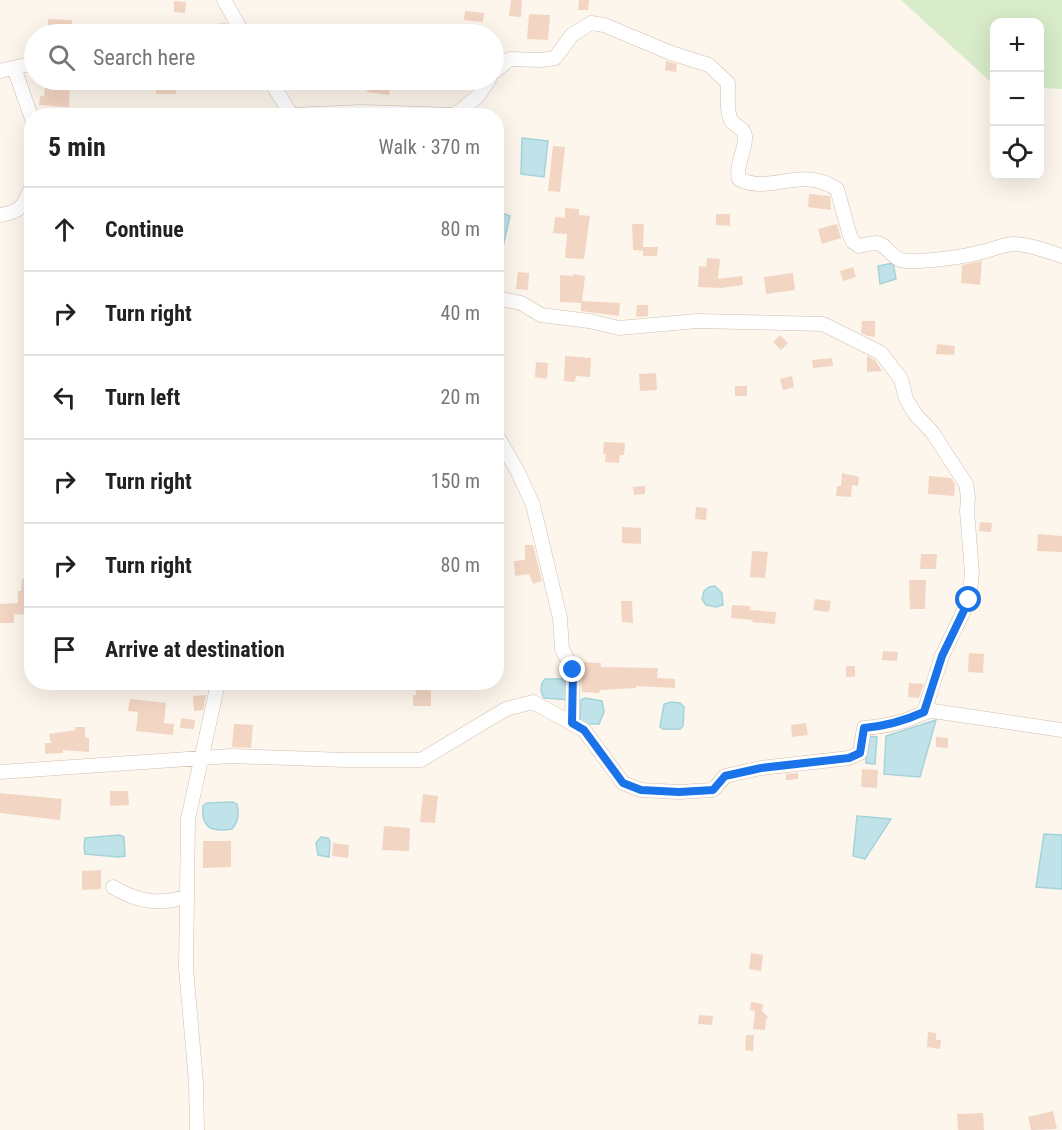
<!DOCTYPE html>
<html lang="en">
<head>
<meta charset="utf-8">
<style>
	:root { --surface:#fff; --page:#f2f2f2; --text:#222; --muted:#767676; --line:#e0e0e0 }
	body { margin:0; font-family:"Roboto Condensed",sans-serif; background:var(--page); color:var(--text) }
	.controls { position:absolute; right:18px; top:18px; display:grid; overflow:hidden; border-radius:12px; box-shadow:0 6px 24px #0002 }
	.controls button { width:54px; height:54px; display:grid; place-items:center; padding:0; border:0; border-bottom:2px solid var(--line); background:var(--surface); color:var(--text); font:30px sans-serif }
	.stop { position:absolute; width:18px; height:18px; margin:-14px; border:4px solid #1a73e8; border-radius:50%; background:#fff }
	.stop.end { background:#1a73e8; border-color:#fff; box-shadow:0 2px 6px #0008 }
	.list { margin:0; padding:0; list-style:none }
	h2 { display:flex; justify-content:space-between; align-items:center; height:78px; margin:0; padding:0 24px; font-size:26px }
	h2 small { font-size:20px; font-weight:400; color:var(--muted) }
	.list li { display:grid; grid-template-columns:39px 1fr auto; gap:18px; align-items:center; box-sizing:border-box; height:84px; padding:0 24px; border-top:2px solid var(--line) }
	.list b { display:block; font-size:22px; white-space:nowrap }
	.list em { font-size:20px; font-style:normal; color:var(--muted) }
	.icon { flex:none; width:33px; height:33px; fill:none; stroke:currentColor; stroke-width:2; stroke-linecap:round; stroke-linejoin:round }
	.map { position:relative; flex:none; width:1062px; height:1130px; overflow:hidden }
	.search { position:absolute; background:var(--surface); box-shadow:0 6px 24px #0002; left:24px; top:24px; width:480px; height:66px; display:flex; align-items:center; gap:15px; box-sizing:border-box; padding:0 21px; border-radius:33px; color:var(--muted); font-size:22px }
	.panel { position:absolute; background:var(--surface); box-shadow:0 6px 24px #0002; left:24px; top:108px; width:480px; height:582px; border-radius:24px }
	.map>svg:first-child { display:block }
	.green { fill:#d8ecc9 }
	.water { fill:#bfe3e8; stroke:#a5d3da; stroke-width:1.5 }
	.building { fill:#f3d5c3 }
	.lines { fill:none; stroke-linecap:round; stroke-linejoin:round }
	.minor-casing { stroke:#d1beb0; stroke-width:15 }
	.minor { stroke:#fff; stroke-width:14 }
	.route { stroke:#1a73e8; stroke-width:8 }
</style>
</head>
<body>
<div class="map">
<svg width="1062" height="1130" viewBox="0 0 1062 1130">
	<rect width="100%" height="100%" fill="#fdf6ec"/>
	<path class="green" d="M901 0H1062V89L1040 88V22H994V85Z"/>
	<path class="water" d="M522 138 548 141 544 177 521 174Z
		M497 211 510 216 501 255 497 254Z
		M893 263 896 279 880 284 878 266Z
		M715 586 722 593 723 605 716 607 706 605 702 599 704 591 709 587Z
		M545 679H569L570 700 544 698C540 692 540 684 545 679Z
		M585 698 602 701 604 712 599 724H583L580 722 581 700Z
		M671 702 680 703 684 707 683 726 680 729H663L660 727 664 704Z
		M936 720 920 777 884 774 886 736Z
		M868 736 877 737 875 764 866 763Z
		M232 802 237 804C239 813 239 822 232 829 212 832 201 829 203 806L207 803Z
		M857 816 891 819 865 859 853 856Z
		M1044 834 1062 835V889L1036 887Z
		M119 835 124 837 125 856 119 857 85 854 84 846 85 838Z
		M321 837 328 838 330 842 329 857 318 855 316 843Z"/>
	<path class="building" d="M511 0H522L521 17 509 16Z
		M579 0H589L588 10H578Z
		M174 1 186 2 185 13 174 12Z
		M465 11 484 13 483 22 464 20Z
		M529 14 550 15 548 40 527 39Z
		M48 19 72 20V31L48 30Z
		M226 23 228 34H217L216 24Z
		M157 25 174 26V34H156Z
		M666 61 677 64 676 72 665 70Z
		M46 80H70L69 107 39 105 40 96H44Z
		M157 80 176 81V94H156Z
		M368 80H391L389 95 367 92Z
		M553 146 565 147 560 192 548 191Z
		M809 194 830 196 831 210 808 207Z
		M565 208 579 209V215L590 216 584 259 565 258 567 234 553 233 555 217 565 218Z
		M716 214H730V226L716 225Z
		M632 224H644L643 247H658L657 256H643V251L633 250Z
		M837 224 841 238 822 244 818 229Z
		M707 258 720 259 718 279 742 276 743 285 722 288 698 287 699 266 706 267Z
		M982 261 980 285 961 283 962 265Z
		M853 267 856 277 843 281 840 271Z
		M518 272 529 273 528 290 516 289Z
		M793 273 795 290 766 294 764 277Z
		M573 274 585 276 582 301 620 303 619 316 581 311V303L560 302V275L573 276Z
		M637 305H648V316L636 317Z
		M862 321H875V337L868 336 861 333Z
		M780 335 788 343 781 350 773 342Z
		M937 344 955 346 954 355 936 354Z
		M565 356 591 358 590 377 576 376 575 382 564 381Z
		M867 356 875 360 882 371 867 372Z
		M832 358 833 366 813 368 812 360Z
		M536 362 548 363 547 379 535 377Z
		M656 373 657 390 640 391 639 374Z
		M792 376 794 387 783 390 780 379Z
		M735 386H747V396H735Z
		M604 442 625 443 624 455H620L619 463 605 462 606 454H603Z
		M842 473 859 477 858 486 852 485 851 497 836 496 837 486H841Z
		M929 476 951 478 955 484 954 496 928 494Z
		M645 486V494L634 495 633 487Z
		M696 507 707 508 706 520 695 519Z
		M980 522 992 523 991 532 979 531Z
		M622 527 641 528V544L622 543Z
		M1038 534 1062 536V552L1037 551Z
		M525 545H533L542 581 533 584 529 574 515 576 514 561 525 560Z
		M752 551 768 552 765 578 750 577Z
		M921 554H937L936 569H920Z
		M22 579H32V615L14 614V623H0V604L18 603V591H21Z
		M909 580H926L925 609H910Z
		M815 599 831 601 829 612 813 610Z
		M621 601H632L633 623 622 622Z
		M732 605 750 606V610L776 612 775 624 752 622 753 620 731 618Z
		M883 651 898 652 897 661 882 660Z
		M969 653 984 654 983 673 968 672Z
		M581 662 601 663V667L658 668 657 678 675 679V688L636 686V688L600 690 599 693 582 692Z
		M846 666H855V677H846Z
		M415 682H431V706H413V695H416Z
		M909 683 924 684 919 698 908 697Z
		M206 695 203 710 194 711 193 696Z
		M130 699 166 703 164 723 174 724 173 735 136 731 138 712 128 711Z
		M181 718 195 720 194 729 180 728Z
		M806 723 808 735 792 737 791 725Z
		M234 724 253 725 251 748 232 747Z
		M75 727H85V737L89 738V752L63 750V753L45 754V743H51L49 734 75 730Z
		M936 737 948 738V748L936 747Z
		M862 769 878 770 877 788 861 787Z
		M798 773V779L786 780V774Z
		M110 791H128L129 805 110 806Z
		M0 793 62 799 60 820 0 813Z
		M423 794 438 796 435 823 420 822Z
		M384 826 410 828 409 851 382 850Z
		M203 841H231V867L203 868Z
		M333 843 349 845 348 858 332 856Z
		M101 870V889L82 890V871Z
		M751 953 763 955 761 971 749 969Z
		M751 1002 763 1004 762 1011 768 1017 766 1020 765 1030 753 1029 755 1011 750 1010Z
		M699 1015 713 1016 712 1025 698 1024Z
		M928 1032 936 1033V1040H941L940 1049 927 1047Z
		M746 1035H754L753 1051 745 1050Z
		M1053 1111 1057 1129 1031 1130 1028 1117Z
		M983 1113 984 1130H958L957 1114Z"/>
	<g class="lines">
		<defs>
			<path id="minor" d="M224 0 243 34
				M14 68 32 119
				M0 71 34 63
				M494 72 510 59 541 60 555 58 572 35 591 23 604 25 671 53 709 65 728 83C728 94 726 113 732 122 737 127 744 128 745 136 746 151 735 164 739 179 770 195 801 165 837 189L850 236 853 242 859 246C864 245 871 243 877 243 887 244 892 261 907 261 925 262 964 257 981 252 992 250 1001 245 1013 244 1030 244 1046 251 1062 256
				M270 80 292 116
				M292 115 361 112 455 115 477 97 489 80
				M0 215C22 212 24 205 32 185
				M496 298 521 303 541 315 589 321 619 328 697 321 823 324 881 353 901 379 906 399 915 414 932 432 966 484 968 497 967 511 972 573 969 600 942 656 924 712
				M496 434 517 470 533 505 560 618 562 649 573 670 572 723
				M0 772 231 756 345 760H421L506 709 533 702 584 730 623 783 641 790 679 792 713 790 725 776 761 768 849 758 860 753 864 728C877 727 890 725 904 721 914 718 922 712 933 711L1062 730
				M113 887C138 902 158 905 186 897
				M197 1130 196 1082 186 968 188 819 216 692V682"/>
		</defs>
		<use href="#minor" class="minor-casing"/>
		<use href="#minor" class="minor"/>
	</g>
	<g class="lines">
		<path class="route" d="M573 670 572 723 584 730 623 783 641 790 679 792 713 790 725 776 761 768 849 758 860 753 864 728C886 726 904 721 924 712L942 656 969 600"/>
	</g>
</svg>
<div class="controls">
<button>+</button>
<button>−</button>
<button><svg class="icon" aria-label="locate" viewBox="0 0 24 24"><circle cx="12" cy="12" r="6"/><path d="M12 2v4M12 18v4M2 12h4M18 12h4"/></svg></button>
</div>
<div class="stop" style="left:969px;top:600px"></div>
<div class="stop end" style="left:573px;top:670px"></div>
<div class="search"><svg class="icon" aria-label="search" viewBox="0 0 24 24"><circle cx="10" cy="10" r="6"/><path d="M15 15l6 6"/></svg>Search here</div>
<section class="panel">
<h2>5 min<small>Walk · 370 m</small></h2>
<ul class="list">
<li><svg class="icon" aria-label="ahead" viewBox="0 0 24 24"><path d="M12 20V5M6 11l6-6 6 6"/></svg><div><b>Continue</b></div><em>80 m</em></li>
<li><svg class="icon" aria-label="right" viewBox="0 0 24 24"><path d="M7 20v-9h11M14 6l5 5-5 5"/></svg><div><b>Turn right</b></div><em>40 m</em></li>
<li><svg class="icon" aria-label="left" viewBox="0 0 24 24"><path d="M17 20v-9H6M10 6l-5 5 5 5"/></svg><div><b>Turn left</b></div><em>20 m</em></li>
<li><svg class="icon" aria-label="right" viewBox="0 0 24 24"><path d="M7 20v-9h11M14 6l5 5-5 5"/></svg><div><b>Turn right</b></div><em>150 m</em></li>
<li><svg class="icon" aria-label="right" viewBox="0 0 24 24"><path d="M7 20v-9h11M14 6l5 5-5 5"/></svg><div><b>Turn right</b></div><em>80 m</em></li>
<li><svg class="icon" aria-label="arrive" viewBox="0 0 24 24"><path d="M6 21V4h12l-3 4 3 4H6"/></svg><div><b>Arrive at destination</b></div></li>
</ul>
</section>
</div>
</body>
</html>
